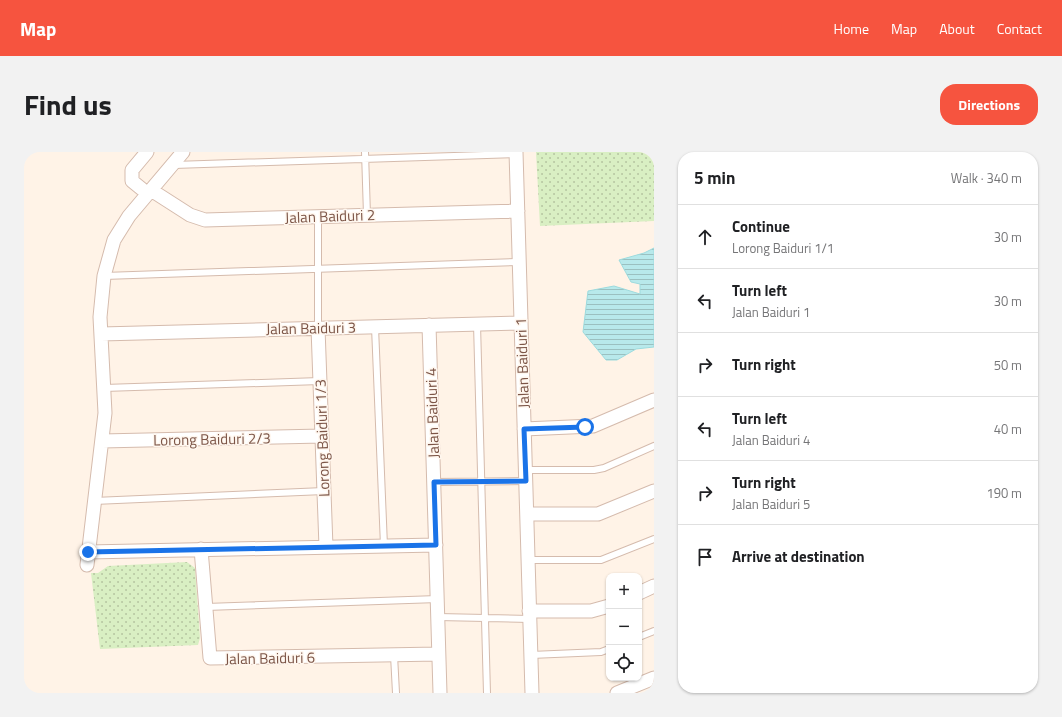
<!DOCTYPE html>
<html lang="en">
<head>
<meta charset="utf-8">
<style>
	:root { --surface:#fff; --page:#f2f2f2; --text:#202124; --muted:#757577; --line:#e0e0e0; --accent:#f6543f }
	body { margin:0; font-family:"Titillium Web",sans-serif; background:var(--page); color:var(--text) }
	.controls { position:absolute; right:12px; bottom:12px; display:grid; overflow:hidden; border-radius:8px; box-shadow:0 1px 3px #0004 }
	.controls button { width:36px; height:36px; display:grid; place-items:center; padding:0; border:0; border-bottom:1px solid var(--line); background:var(--surface); color:var(--text); font:20px sans-serif }
	.stop { position:absolute; width:12px; height:12px; margin:-9px; border:3px solid #1a73e8; border-radius:50%; background:#fff }
	.stop.end { background:#1a73e8; border-color:#fff; box-shadow:0 1px 4px #0008 }
	.list { margin:0; padding:0; list-style:none }
	h2 { display:flex; justify-content:space-between; align-items:center; height:52px; margin:0; padding:0 16px; font-size:17px }
	h2 small { font-size:13px; font-weight:400; color:var(--muted) }
	.list li { display:grid; grid-template-columns:26px 1fr auto; gap:12px; align-items:center; box-sizing:border-box; height:64px; padding:0 16px; border-top:1px solid var(--line) }
	.list b { display:block; font-size:15px; white-space:nowrap }
	.list p { margin:0; font-size:13px; white-space:nowrap; color:var(--muted) }
	.list em { font-size:13px; font-style:normal; color:var(--muted) }
	.icon { flex:none; width:22px; height:22px; fill:none; stroke:currentColor; stroke-width:2; stroke-linecap:round; stroke-linejoin:round }
	.map { position:relative; flex:none; width:630px; height:541px; overflow:hidden; border-radius:16px }
	header { display:flex; align-items:center; gap:24px; box-sizing:border-box; height:56px; padding:0 20px; background:var(--accent); color:#fff }
	header strong { font-size:19px }
	nav { display:flex; gap:22px; margin-inline-start:auto; font-size:14px }
	.intro { display:flex; align-items:center; justify-content:space-between; box-sizing:border-box; height:96px; padding:0 24px }
	h1 { margin:0; font-size:28px }
	.button { padding:10px 18px; border-radius:16px; background:var(--accent); color:#fff; font-size:14px; font-weight:700 }
	main { display:flex; gap:24px; padding:0 24px }
	aside { flex:1; background:var(--surface); border-radius:16px; box-shadow:0 1px 3px #0004 }
	.map>svg:first-child { display:block }
	.grass { fill:url(#grass-dots) }
	.water { fill:url(#water-rules); stroke:#9ddbde }
	.lines { fill:none; stroke-linecap:round; stroke-linejoin:round }
	.lane-casing { stroke:#d5bbad; stroke-width:8 }
	.street-casing { stroke:#d5bbad; stroke-width:15 }
	.lane { stroke:#fff; stroke-width:6 }
	.street { stroke:#fff; stroke-width:13 }
	.route { stroke:#1a73e8; stroke-width:5 }
	.labels { text-anchor:middle; dominant-baseline:central; stroke-width:3; stroke-linejoin:round; paint-order:stroke }
	.street-label { font-size:15px; fill:#7c5547; stroke:#fff7ef }
</style>
</head>
<body>
<header>
<strong>Map</strong>
<nav><a>Home</a><a>Map</a><a>About</a><a>Contact</a></nav>
</header>
<div class="intro"><h1>Find us</h1><a class="button">Directions</a></div>
<main>
<div class="map">
<svg width="630" height="541" viewBox="0 0 630 541">
	<defs>
		<pattern id="grass-dots" width="8" height="8" patternUnits="userSpaceOnUse"><rect width="8" height="8" fill="#d9efc3"/><path d="M2 2h.1M6 6h.1" fill="none" stroke="#b5c4a0" stroke-width="1.8" stroke-linecap="round"/></pattern>
		<pattern id="water-rules" width="6" height="5" patternUnits="userSpaceOnUse"><rect width="6" height="5" fill="#b8e9eb"/><path d="M0 2.5h6" fill="none" stroke="#9bc0c0"/></pattern>
	</defs>
	<rect width="100%" height="100%" fill="#fff3e7"/>
	<path class="grass" d="M512 0H630V69L516 74Z
		M163 410 171 416 176 486 174 493 76 497 67 421H74L84 414Z"/>
	<path class="water" d="M630 96V195L612 197 593 208H582L559 180 564 139 590 134 616 142V132L607 130 595 108 620 101Z"/>
	<g class="lines">
		<defs>
			<path id="lane" d="M341 0 343 63
				M150 13 492 2
				M80 124 495 110
				M453 172 463 541
				M351 175 360 394
				M294 176V64
				M80 236 296 229
				M501 318H570L580 316 630 294
				M410 330 502 329
				M70 349 300 339
				M504 408H577L630 387
				M182 455 414 447
				M414 465 506 467
				M615 485 630 479
				M370 503 372 541
				M507 503 577 500 585 497"/>
			<path id="street" d="M123 0 108 18V29L124 42
				M492 0 508 541
				M127 38 166 63 181 68 494 59
				M405 173 416 541
				M294 176 302 395
				M77 182 497 171
				M500 277 569 274 630 248
				M78 289 298 284
				M503 362H574L630 339
				M177 397 186 506 414 502
				M64 400 412 393
				M63 413 81 261 76 165 80 124 90 88 105 64 159 0
				M615 441 630 434
				M505 459H567L585 454
				M593 541 630 526"/>
		</defs>
		<use href="#lane" class="lane-casing"/>
		<use href="#street" class="street-casing"/>
		<use href="#lane" class="lane"/>
		<use href="#street" class="street"/>
	</g>
	<g class="lines">
		<path class="route" d="M64 400 412 393 410 330 502 329 500 277 561 275"/>
	</g>
	<g class="labels">
		<g class="street-label">
			<text transform="translate(306 64) rotate(-2)">Jalan Baiduri 2</text>
			<text transform="translate(287 176) rotate(-1)">Jalan Baiduri 3</text>
			<text transform="translate(498 211) rotate(-92)">Jalan Baiduri 1</text>
			<text transform="translate(408 261) rotate(-92)">Jalan Baiduri 4</text>
			<text transform="translate(298 286) rotate(-92)">Lorong Baiduri 1/3</text>
			<text transform="translate(188 287) rotate(-1)">Lorong Baiduri 2/3</text>
			<text transform="translate(246 506) rotate(-1)">Jalan Baiduri 6</text>
		</g>
	</g>
</svg>
<div class="controls">
<button>+</button>
<button>−</button>
<button><svg class="icon" aria-label="locate" viewBox="0 0 24 24"><circle cx="12" cy="12" r="6"/><path d="M12 2v4M12 18v4M2 12h4M18 12h4"/></svg></button>
</div>
<div class="stop" style="left:561px;top:275px"></div>
<div class="stop end" style="left:64px;top:400px"></div>
</div>
<aside>
<h2>5 min<small>Walk · 340 m</small></h2>
<ul class="list">
<li><svg class="icon" aria-label="ahead" viewBox="0 0 24 24"><path d="M12 20V5M6 11l6-6 6 6"/></svg><div><b>Continue</b><p>Lorong Baiduri 1/1</p></div><em>30 m</em></li>
<li><svg class="icon" aria-label="left" viewBox="0 0 24 24"><path d="M17 20v-9H6M10 6l-5 5 5 5"/></svg><div><b>Turn left</b><p>Jalan Baiduri 1</p></div><em>30 m</em></li>
<li><svg class="icon" aria-label="right" viewBox="0 0 24 24"><path d="M7 20v-9h11M14 6l5 5-5 5"/></svg><div><b>Turn right</b></div><em>50 m</em></li>
<li><svg class="icon" aria-label="left" viewBox="0 0 24 24"><path d="M17 20v-9H6M10 6l-5 5 5 5"/></svg><div><b>Turn left</b><p>Jalan Baiduri 4</p></div><em>40 m</em></li>
<li><svg class="icon" aria-label="right" viewBox="0 0 24 24"><path d="M7 20v-9h11M14 6l5 5-5 5"/></svg><div><b>Turn right</b><p>Jalan Baiduri 5</p></div><em>190 m</em></li>
<li><svg class="icon" aria-label="arrive" viewBox="0 0 24 24"><path d="M6 21V4h12l-3 4 3 4H6"/></svg><div><b>Arrive at destination</b></div></li>
</ul>
</aside>
</main>
</body>
</html>
